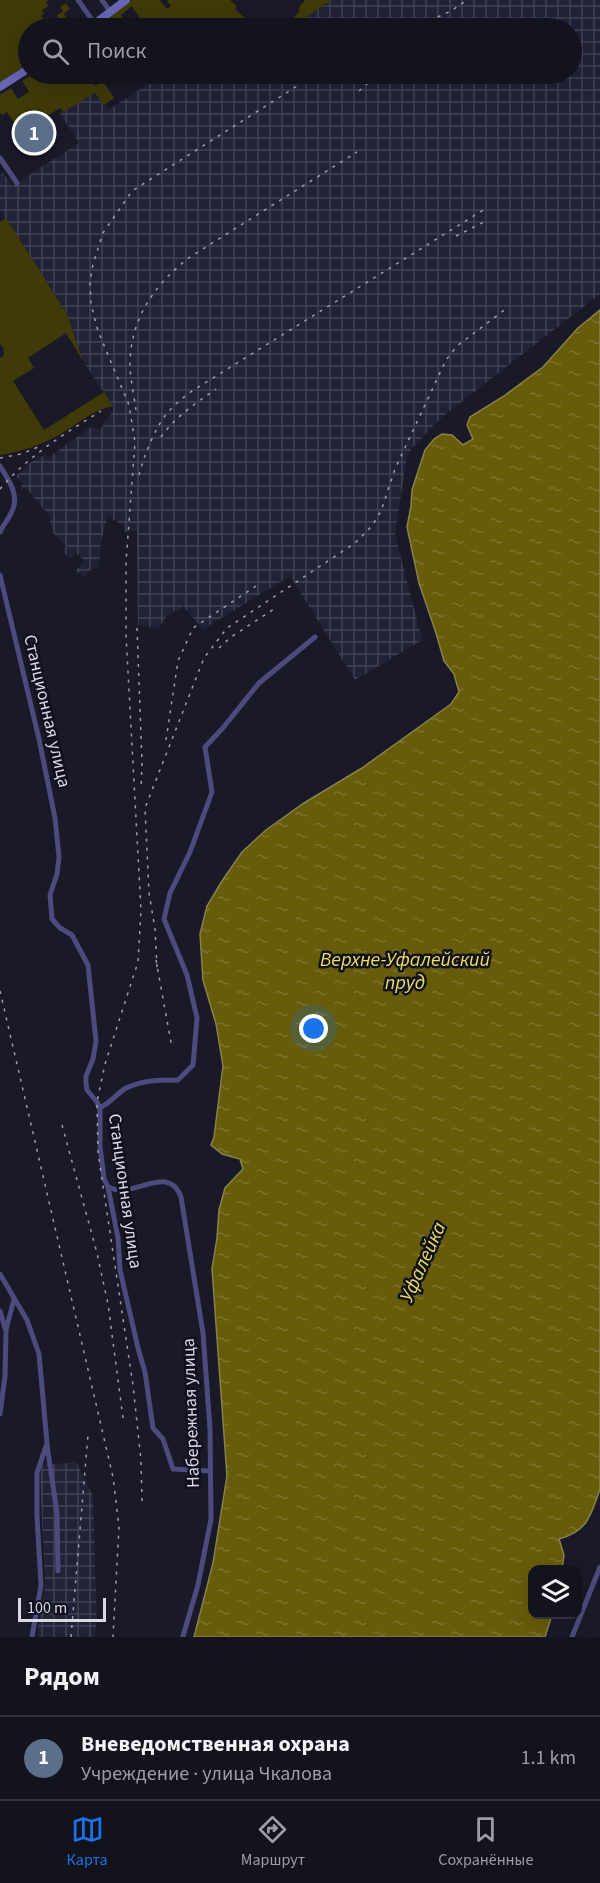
<!DOCTYPE html>
<html lang="ru">
<head>
<meta charset="utf-8">
<style>
	:root { --surface:#13131e; --page:#1c1c27; --text:#f1f3f6; --muted:#9d9ea4; --line:#32323c; --accent:#1a73e8 }
	body { margin:0; font-family:"Source Sans 3",sans-serif; background:var(--page); color:var(--text) }
	.controls { position:absolute; right:18px; bottom:18px; display:grid; overflow:hidden; border-radius:12px; box-shadow:0 6px 24px #0002 }
	.controls button { width:54px; height:54px; display:grid; place-items:center; padding:0; border:0; border-bottom:2px solid var(--line); background:var(--surface); color:var(--text); font:30px sans-serif }
	.scale { position:absolute; left:18px; bottom:15px; width:88px; box-sizing:border-box; padding-left:6px; border:3px solid #d8d9e3; border-top:0; font-size:16px; line-height:21px; white-space:nowrap; color:#d8d9e3; -webkit-text-stroke:4px #10101f; paint-order:stroke }
	.you { position:absolute; left:314px; top:1029px; width:21px; height:21px; margin:-15px; border:4px solid #fff; border-radius:50%; background:#1a73e8; box-shadow:0 0 0 9px #1a73e833 }
	.badge { display:grid; place-items:center; width:39px; height:39px; border-radius:50%; background:var(--accent); color:#fff; font-size:20px; font-weight:700 }
	.pin { position:absolute; translate:-50% -50%; border:3px solid #fff; box-shadow:0 2px 6px #0006 }
	.list { margin:0; padding:0; list-style:none }
	h2 { display:flex; justify-content:space-between; align-items:center; height:78px; margin:0; padding:0 24px; font-size:26px }
	h2 small { font-size:20px; font-weight:400; color:var(--muted) }
	.list li { display:grid; grid-template-columns:39px 1fr auto; gap:18px; align-items:center; box-sizing:border-box; height:84px; padding:0 24px; border-top:2px solid var(--line) }
	.list b { display:block; font-size:22px; white-space:nowrap }
	.list p { margin:0; font-size:20px; white-space:nowrap; color:var(--muted) }
	.list em { font-size:20px; font-style:normal; color:var(--muted) }
	.icon { flex:none; width:33px; height:33px; fill:none; stroke:currentColor; stroke-width:2; stroke-linecap:round; stroke-linejoin:round }
	.map { position:relative; flex:none; width:600px; height:1637px; overflow:hidden }
	.search { position:absolute; background:var(--surface); box-shadow:0 6px 24px #0002; left:18px; right:18px; top:18px; height:66px; display:flex; align-items:center; gap:15px; box-sizing:border-box; padding:0 21px; border-radius:33px; color:var(--muted); font-size:22px }
	.sheet { height:162px; background:var(--surface) }
	nav { display:flex; justify-content:space-around; align-items:center; box-sizing:border-box; height:84px; border-top:2px solid var(--line); background:var(--surface); font-size:16px; color:var(--muted) }
	nav a { display:grid; justify-items:center; gap:3px }
	nav .on { color:var(--accent) }
	.map>svg:first-child { display:block }
	.industrial { fill:url(#industrial-grid) }
	.green { fill:#3f3a08 }
	.water { fill:url(#water-ripples); stroke:#88824b; stroke-width:1.5 }
	.lines { fill:none; stroke-linecap:round; stroke-linejoin:round }
	.street { stroke:#4c4b7d; stroke-width:5 }
	.secondary { stroke:#6866b5; stroke-width:8 }
	.rail { stroke:#9e9faa; stroke-width:1.5; stroke-dasharray:3 6; stroke-linecap:butt }
	.labels { text-anchor:middle; dominant-baseline:central; stroke-width:5; stroke-linejoin:round; paint-order:stroke }
	.street-label { font-size:18px; fill:#d8d9e3; stroke:#10101f }
	.water-label { font-size:20px; font-style:italic; fill:#efdf5e; stroke:#10101f }
</style>
</head>
<body>
<div class="map">
<svg width="600" height="1637" viewBox="0 0 600 1637">
	<defs>
		<pattern id="industrial-grid" width="8" height="8" patternUnits="userSpaceOnUse" patternTransform="scale(1.5)"><rect width="8" height="8" fill="#222237"/><path d="M0 4h8M4 0v8" fill="none" stroke="#414254"/></pattern>
		<pattern id="water-ripples" width="26" height="14" patternUnits="userSpaceOnUse" patternTransform="scale(1.5)"><rect width="26" height="14" fill="#665c0a"/><path d="M2 4q2-2 4 0t4 0M15 11q2-2 4 0t4 0" fill="none" stroke="#7b732e"/></pattern>
	</defs>
	<rect width="100%" height="100%" fill="#191928"/>
	<path class="industrial" d="M332 0H600V294L442 417 411 449 407 457 395 534 422 640 355 680 290 576 203 629 182 605V609L174 611 166 617 159 628 138 625 137 531 124 532V526L108 516 101 541 99 567H93L84 577 76 571 84 560 76 553 71 558 62 552 66 546 53 533 49 515 25 487 21 490 20 488 23 484 16 476 38 456 40 458 45 454 48 458 91 427 100 430 113 411V406L83 361 67 314 0 210V175L3 173 12 186 79 143 60 113 95 93 108 110 162 75 177 74H572V28H290Z
		M76 1462 93 1496 97 1623 94 1637H37L45 1584 40 1476 42 1465Z"/>
	<path class="green" d="M0 0H48L46 2 49 6 42 10 44 13 41 16 44 20 48 17 52 22 58 18 57 15 63 11 60 7 66 3 70 9 64 14 70 23 64 27 65 28H28V42L19 49 28 62V64L0 83Z
		M132 0H160L167 9 171 6 167 1 169 0H230L237 6 235 9 251 23 243 28H153L162 22 159 19 146 28 132 6 121 15 129 28H112L108 22 109 18Z
		M305 0H332L299 22 294 17 300 11 298 9Z
		M33 74 47 75 61 74 65 79 74 74H77L83 81 88 78 95 86 103 81 114 98 104 105 95 93 63 112 60 108 26 130 38 148 27 155 11 130 16 126 7 112 2 115 0 113V95L11 88 18 99 29 92 22 81Z
		M6 218 67 314 83 361 66 333 28 358 34 368 13 381 44 430 104 392 113 406C92 410 77 425 59 435 41 445 20 452 0 455V358L4 355 3 347 0 344V222Z"/>
	<path class="water" d="M600 310V1489C591 1515 588 1531 559 1539L564 1555 562 1569 532 1570V1614L552 1615 545 1637H194L213 1563 227 1476 212 1269 217 1238 219 1210 225 1188 243 1169 240 1159 222 1154 211 1145 214 1137 223 1066 216 1024 203 980 200 934 207 906 222 881 242 852 266 830 304 803 362 768 451 704 459 692 454 674 444 661 436 633 419 583 407 527 411 506 412 490 425 450 434 439 442 434 452 435 463 445 473 439 467 425 470 417 504 396 543 367 578 328Z"/>
	<g class="lines">
		<path class="street" d="M78 0 95 24
			M102 0 111 13
			M103 19 110 28
			M139 74 140 76
			M0 158 17 183
			M0 466C8 479 20 495 12 511 9 519 3 525 0 532
			M0 575 39 739 55 818 59 857 57 874 50 895 52 919 60 928 72 935 88 965 96 1041 93 1059 86 1076V1083L87 1090 97 1102 100 1110V1146L104 1179 108 1187 118 1238 120 1270 138 1348 145 1372 153 1428 163 1439 173 1469 210 1471
			M99 1108C110 1104 116 1094 126 1088 143 1080 160 1080 178 1080L193 1065 197 1018 187 975 164 919 170 893 190 852 212 792 205 747 222 729 259 683 315 637
			M108 1187C134 1200 168 1162 181 1197L203 1333 210 1429 211 1519 198 1585 183 1636
			M0 1274 27 1320 39 1354 47 1443 37 1473V1516L41 1585 32 1637
			M0 1311 5 1328
			M0 1414 5 1376 6 1330 14 1299
			M47 1445 57 1513 58 1571
			M572 1637 600 1567"/>
		<path class="secondary" d="M89 28 126 0
			M0 87 28 69"/>
		<path class="rail" d="M413 28 451 11 467 0
			M359 91 378 74
			M456 236 488 220
			M136 410C134 395 130 378 130 363 131 317 155 284 190 257L357 152
			M161 437C176 416 195 404 216 389
			M0 458 21 454 38 447
			M139 475C144 456 156 424 170 410 176 403 184 397 192 391L485 209
			M0 489C28 456 64 434 101 411
			M137 628 142 763 141 789
			M219 648 231 637 274 609
			M166 740 178 661 193 628 256 586
			M156 960 172 1048
			M157 967 155 929 149 893 145 808 204 658 227 628 355 543 372 526 381 511 395 469 446 360 457 346 507 308
			M0 991 113 1477 119 1527 113 1637
			M62 1125 97 1253 108 1304 123 1418
			M142 1501 141 1461 133 1385 98 1153 97 1102 105 1064 138 962 141 910 126 635V562L135 442 129 405 98 331 91 304 90 281 93 264 103 233 132 191 316 74
			M71 1637 88 1435"/>
	</g>
	<g class="labels">
		<g class="street-label">
			<text transform="translate(47 711) rotate(77)">Станционная улица</text>
			<text transform="translate(125 1191) rotate(82)">Станционная улица</text>
			<text transform="translate(191 1413) rotate(-92)">Набережная улица</text>
		</g>
		<g class="water-label">
			<text x="405" y="960">Верхне-Уфалейский<tspan x="405" dy="23">пруд</tspan></text>
			<text transform="translate(423 1262) rotate(-66)">Уфалейка</text>
		</g>
	</g>
</svg>
<div class="controls">
<button><svg class="icon" aria-label="layers" viewBox="0 0 24 24"><path d="M12 4l9 5-9 5-9-5zM3 14l9 5 9-5"/></svg></button>
</div>
<div class="scale">100 m</div>
<div class="you"></div>
<div class="pin badge" style="left:34px;top:133px;background:#5c6f8a">1</div>
<div class="search"><svg class="icon" aria-label="search" viewBox="0 0 24 24"><circle cx="10" cy="10" r="6"/><path d="M15 15l6 6"/></svg>Поиск</div>
</div>
<section class="sheet">
<h2>Рядом<small></small></h2>
<ul class="list">
<li><span class="badge" style="background:#5c6f8a">1</span><div><b>Вневедомственная охрана</b><p>Учреждение · улица Чкалова</p></div><em>1.1 km</em></li>
</ul>
</section>
<nav>
<a class="on"><svg class="icon" aria-label="map" viewBox="0 0 24 24"><path d="M3 6l6-2 6 2 6-2v14l-6 2-6-2-6 2zM9 4v14M15 6v14"/></svg>Карта</a>
<a><svg class="icon" aria-label="directions" viewBox="0 0 24 24"><path d="M12 3l9 9-9 9-9-9zM9 14v-3h6M13 9l2 2-2 2"/></svg>Маршрут</a>
<a><svg class="icon" aria-label="saved" viewBox="0 0 24 24"><path d="M7 4h10v16l-5-4-5 4z"/></svg>Сохранённые</a>
</nav>
</body>
</html>
